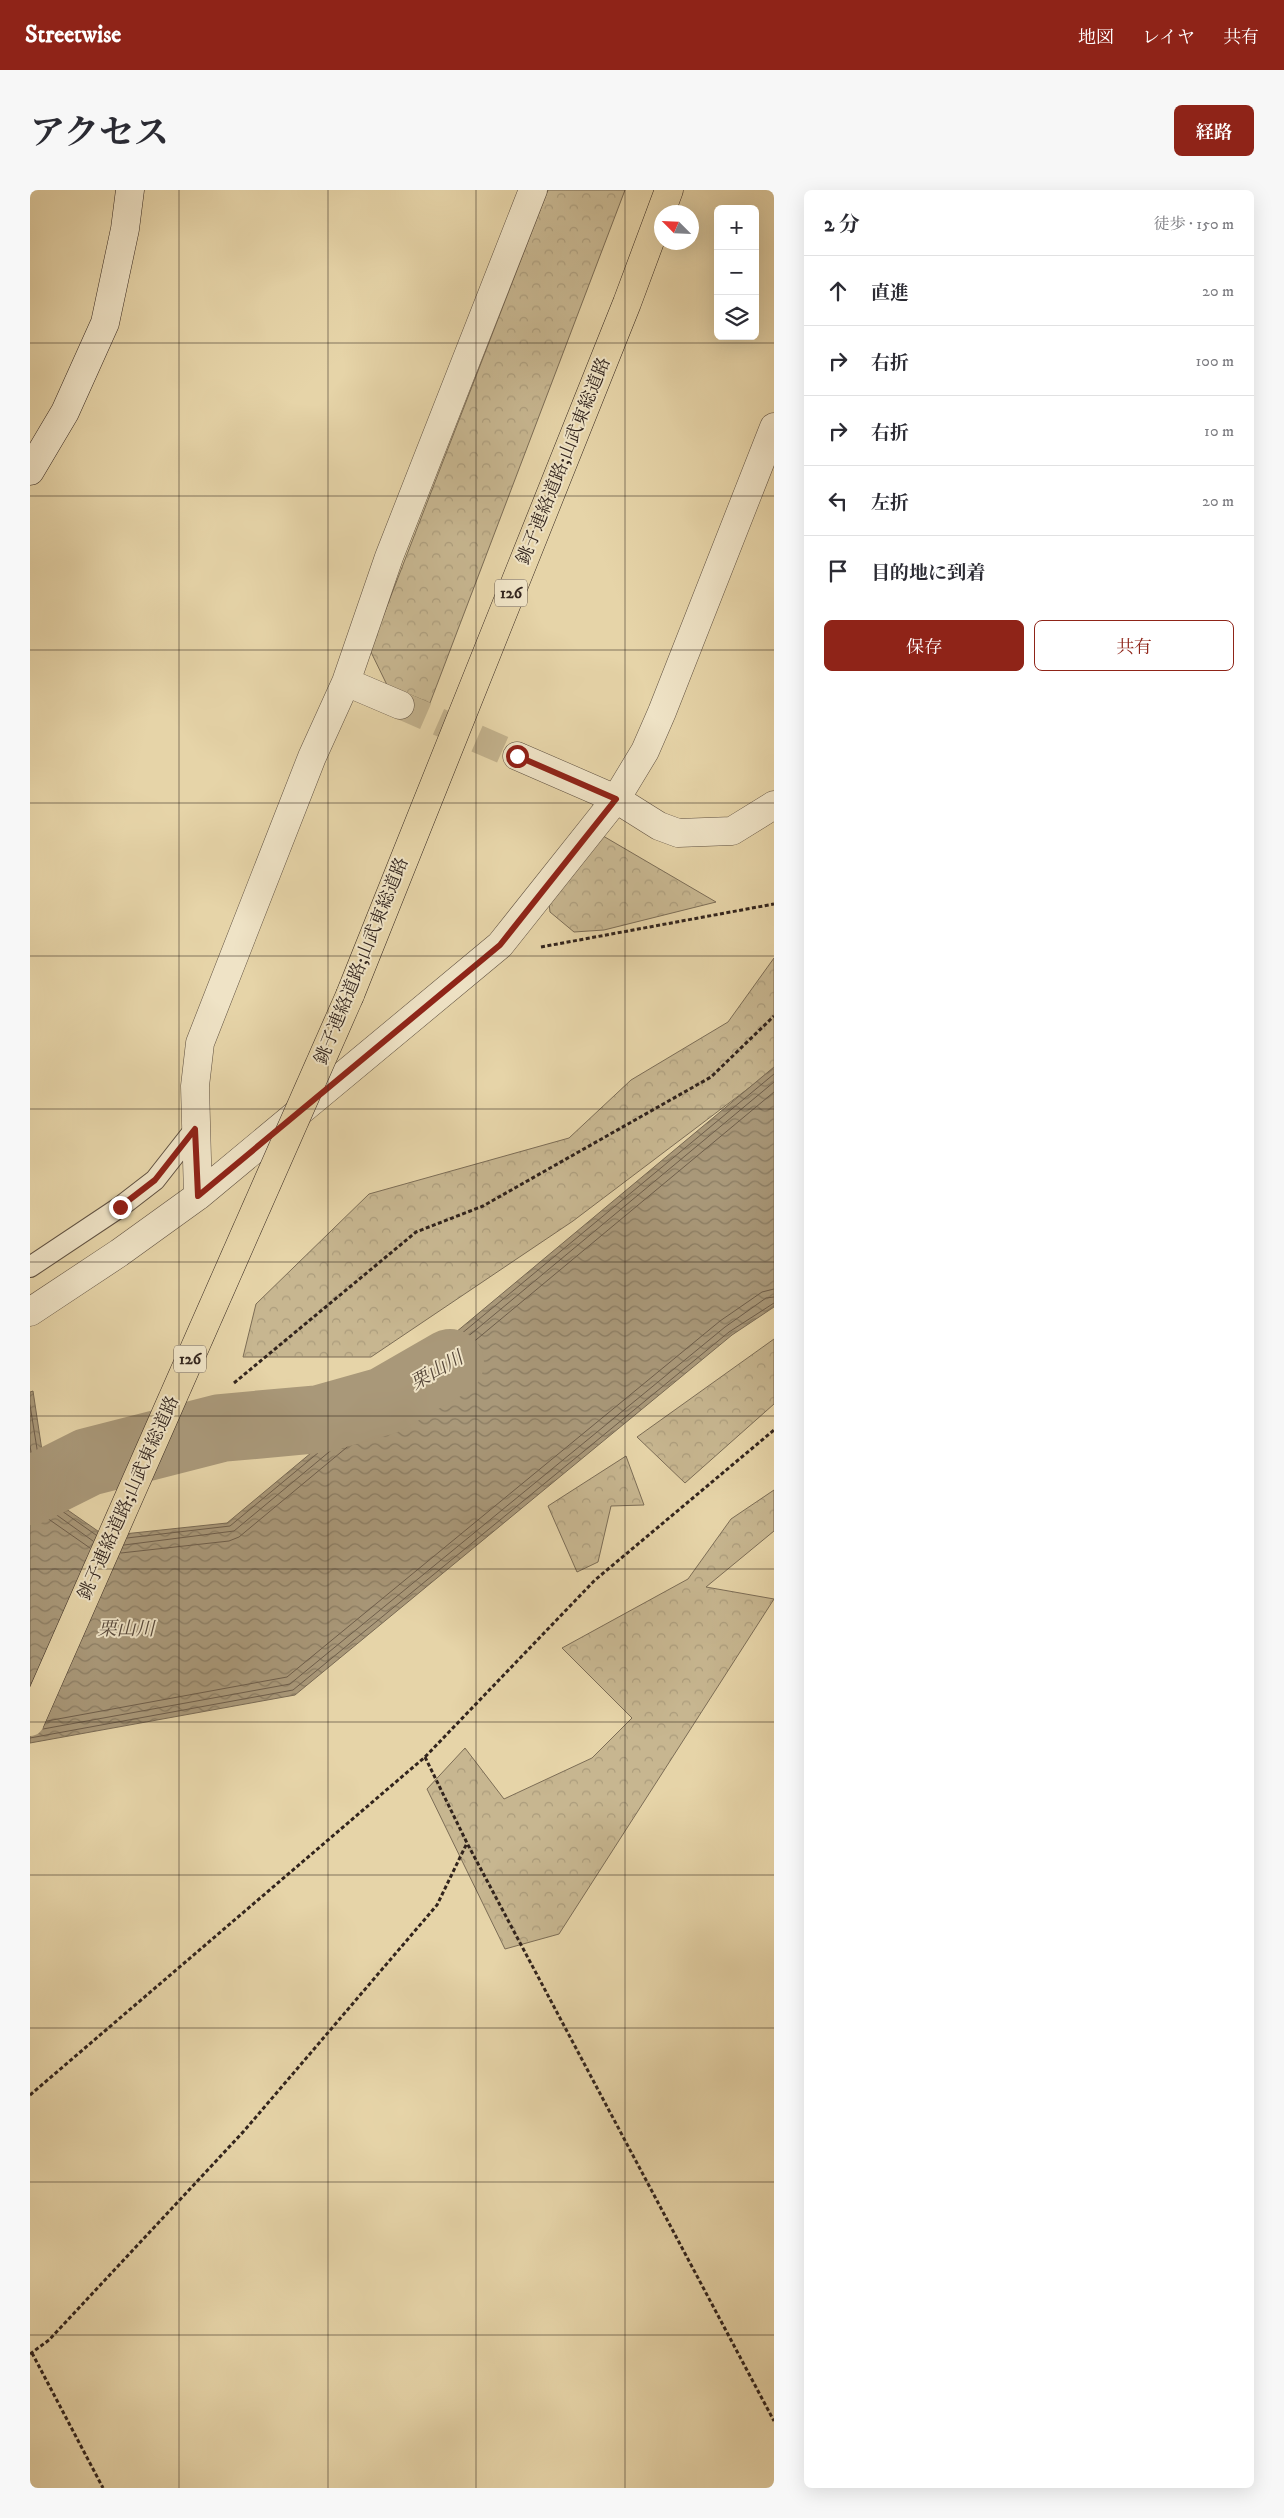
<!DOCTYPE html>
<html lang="ja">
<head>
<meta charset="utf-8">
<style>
	:root { --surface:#fff; --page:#f7f7f7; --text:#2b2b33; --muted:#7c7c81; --line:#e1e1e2; --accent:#8f2418 }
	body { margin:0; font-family:"IM FELL DW Pica","Noto Serif JP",serif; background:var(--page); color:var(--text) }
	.controls { position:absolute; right:15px; top:15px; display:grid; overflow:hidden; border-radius:8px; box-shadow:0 5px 20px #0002 }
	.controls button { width:45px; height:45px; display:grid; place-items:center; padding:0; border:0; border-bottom:1px solid var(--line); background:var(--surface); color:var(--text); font:25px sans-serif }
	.compass { position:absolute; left:624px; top:15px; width:45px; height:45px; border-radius:50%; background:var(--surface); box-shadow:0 5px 20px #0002; rotate:294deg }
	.stop { position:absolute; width:15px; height:15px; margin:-11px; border:4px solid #8f2418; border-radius:50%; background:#fff }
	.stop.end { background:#8f2418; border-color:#fff; box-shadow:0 1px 5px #0008 }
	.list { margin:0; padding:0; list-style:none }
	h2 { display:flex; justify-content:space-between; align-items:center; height:65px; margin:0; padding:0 20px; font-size:21px }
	h2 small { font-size:16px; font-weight:400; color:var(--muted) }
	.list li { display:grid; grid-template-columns:32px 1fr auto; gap:15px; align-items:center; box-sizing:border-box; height:70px; padding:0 20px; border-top:1px solid var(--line) }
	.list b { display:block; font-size:19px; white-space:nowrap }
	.list em { font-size:16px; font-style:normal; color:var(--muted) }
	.actions { display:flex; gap:10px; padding:15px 20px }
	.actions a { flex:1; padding:11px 0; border:1px solid var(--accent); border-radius:8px; text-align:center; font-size:18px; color:var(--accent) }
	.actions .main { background:var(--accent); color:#fff }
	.icon { flex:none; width:28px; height:28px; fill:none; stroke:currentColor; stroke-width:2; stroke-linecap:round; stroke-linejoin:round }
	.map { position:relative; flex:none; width:744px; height:2298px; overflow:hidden; border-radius:8px }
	header { display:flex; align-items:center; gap:30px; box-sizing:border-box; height:70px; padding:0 25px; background:var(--accent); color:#fff }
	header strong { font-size:24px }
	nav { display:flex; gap:28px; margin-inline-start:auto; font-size:18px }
	.intro { display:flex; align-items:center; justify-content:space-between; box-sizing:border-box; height:120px; padding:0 30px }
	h1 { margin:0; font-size:35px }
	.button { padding:12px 22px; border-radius:8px; background:var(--accent); color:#fff; font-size:18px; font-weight:700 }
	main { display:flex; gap:30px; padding:0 30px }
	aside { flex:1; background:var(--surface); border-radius:8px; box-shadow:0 5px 20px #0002 }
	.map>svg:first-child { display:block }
	.forest { fill:url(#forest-crowns); stroke:#7c6d56 }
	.water { fill:url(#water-waves); stroke:#796a54 }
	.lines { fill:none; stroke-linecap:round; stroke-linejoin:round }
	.shore { stroke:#6e5e4b; stroke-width:1 }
	.river { stroke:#a99879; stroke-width:68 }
	.street-tunnel { stroke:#c2b18c; stroke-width:28; stroke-dasharray:28 14; stroke-linecap:butt }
	.lane-casing { stroke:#5f5040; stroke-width:22 }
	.street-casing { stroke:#5f5040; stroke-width:29 }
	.secondary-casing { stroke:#32241d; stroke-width:29 }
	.highway-casing { stroke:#32241d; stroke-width:29 }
	.path { stroke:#32241d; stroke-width:3; stroke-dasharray:4 2.5; stroke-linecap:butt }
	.lane { stroke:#efe3c6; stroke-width:20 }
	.street { stroke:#efe3c6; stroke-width:28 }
	.secondary { stroke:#efe3c6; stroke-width:28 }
	.highway { stroke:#e6d4a8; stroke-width:28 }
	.highway-bridge-casing { stroke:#32241d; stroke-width:29; stroke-linecap:butt }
	.highway-bridge { stroke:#e6d4a8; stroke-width:28 }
	.route { stroke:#8f2418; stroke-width:6 }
	.grid { fill:none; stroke:#32241d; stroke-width:1; stroke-opacity:0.55 }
	.labels { text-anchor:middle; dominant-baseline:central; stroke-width:4; stroke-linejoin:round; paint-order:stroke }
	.shield { fill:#efe3c6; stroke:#6b5d50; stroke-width:1 }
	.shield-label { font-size:16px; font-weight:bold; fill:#32241d }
	.street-label { font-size:18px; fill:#32241d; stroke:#efe3c6 }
	.water-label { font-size:19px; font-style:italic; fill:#564739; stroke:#efe3c6 }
</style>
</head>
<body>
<header>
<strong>Streetwise</strong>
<nav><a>地図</a><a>レイヤ</a><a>共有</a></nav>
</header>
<div class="intro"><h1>アクセス</h1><a class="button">経路</a></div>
<main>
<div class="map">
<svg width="744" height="2298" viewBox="0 0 744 2298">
	<defs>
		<pattern id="forest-crowns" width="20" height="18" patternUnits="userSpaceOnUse" patternTransform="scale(1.25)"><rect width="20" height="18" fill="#c7b690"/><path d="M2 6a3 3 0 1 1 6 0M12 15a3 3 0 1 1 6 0" fill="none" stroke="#ab9c7c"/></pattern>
		<pattern id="water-waves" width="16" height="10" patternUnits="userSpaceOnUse" patternTransform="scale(1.25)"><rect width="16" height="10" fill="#a99879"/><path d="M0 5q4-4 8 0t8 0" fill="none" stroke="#8a7c63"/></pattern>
	</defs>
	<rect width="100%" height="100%" fill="#e6d4a8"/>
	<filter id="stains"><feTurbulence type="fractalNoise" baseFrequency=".004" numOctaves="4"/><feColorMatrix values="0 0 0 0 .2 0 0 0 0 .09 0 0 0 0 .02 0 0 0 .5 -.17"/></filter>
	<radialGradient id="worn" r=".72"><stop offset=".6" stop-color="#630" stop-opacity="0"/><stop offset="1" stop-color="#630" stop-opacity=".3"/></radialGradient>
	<path class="forest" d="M518 0H595L400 513 357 495 340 460Z
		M568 643 686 712 574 740 544 742 520 722 518 705Z
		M744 768V879L543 1031 341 1167H213L226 1114 339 1004 539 948 601 890 698 832Z
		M744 1149V1214L655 1293 607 1247Z
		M596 1266 614 1315 581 1316 568 1372 547 1382 518 1316Z
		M744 1300V1341L676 1397 744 1409 529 1744 475 1759 397 1599 435 1558 474 1609 562 1568 602 1528 532 1458 658 1389 701 1329Z"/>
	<path class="water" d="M744 877V1117L702 1145 265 1505 0 1553V1202L3 1201 19 1307 75 1346 197 1333Z"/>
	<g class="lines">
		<path class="shore" d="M0 1215 15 1309 66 1345
			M0 1256 10 1313 63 1351
			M0 1305 7 1321 60 1358
			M97 1348 200 1336 744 884
			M94 1355 204 1341 744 892
			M91 1363 199 1351 209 1347 744 902
			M17 1531 257 1487 690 1131 732 1102 744 1099
			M13 1539 260 1494 695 1137 736 1108 744 1107
			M0 1548 263 1500 699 1142 744 1113"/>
		<path class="river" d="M0 1301 58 1272 191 1238 290 1229 354 1211 420 1173"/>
		<path class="street-tunnel" d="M370 515 487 566"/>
		<defs>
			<path id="lane" d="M0 1077 90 1017 125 990 165 939"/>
			<path id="street" d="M316 492 370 515
				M487 566 586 609 615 561 632 522 744 237
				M168 1006 165 896 170 853 282 567 316 492 359 367 503 0
				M0 1122 89 1063 168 1006 470 755 586 609 629 636 648 643 702 641 744 615"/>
			<path id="secondary" d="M0 281 35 222 75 133 95 39 100 0"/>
			<path id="highway" d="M320 805 597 113 639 0"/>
		</defs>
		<use href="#lane" class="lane-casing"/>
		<use href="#street" class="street-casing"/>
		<use href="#secondary" class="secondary-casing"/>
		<use href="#highway" class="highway-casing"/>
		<path class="path" d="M511 757 744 714
			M204 1193 386 1042 453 1016 681 887 744 826
			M395 1567 437 1653 744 2231
			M0 1905 395 1567 565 1390 744 1240
			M2 2163 73 2298
			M0 2164 19 2150 214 1941 407 1715 437 1653"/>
		<use href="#lane" class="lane"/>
		<use href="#street" class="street"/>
		<use href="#secondary" class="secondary"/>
		<use href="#highway" class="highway"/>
		<defs>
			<path id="highway-bridge" d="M0 1532 320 805"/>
		</defs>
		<use href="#highway-bridge" class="highway-bridge-casing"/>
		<use href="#highway-bridge" class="highway-bridge"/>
	</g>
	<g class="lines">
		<path class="route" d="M90 1017 125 990 165 939 168 1006 470 755 586 609 487 566"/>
	</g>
	<path class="grid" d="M149 0V2298M298 0V2298M446 0V2298M595 0V2298M0 153H744M0 306H744M0 460H744M0 613H744M0 766H744M0 919H744M0 1072H744M0 1226H744M0 1379H744M0 1532H744M0 1685H744M0 1838H744M0 1992H744M0 2145H744"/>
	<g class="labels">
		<g class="shield">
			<rect x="465" y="389.5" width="32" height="27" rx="4"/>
			<rect x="144" y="1155.5" width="32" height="27" rx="4"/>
		</g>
		<g class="shield-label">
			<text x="481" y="403">126</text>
			<text x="160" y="1169">126</text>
		</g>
		<g class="street-label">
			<text transform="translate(534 271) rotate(-68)">銚子連絡道路;山武東総道路</text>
			<text transform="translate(332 771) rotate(-68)">銚子連絡道路;山武東総道路</text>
			<text transform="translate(99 1308) rotate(-66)">銚子連絡道路;山武東総道路</text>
		</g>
		<g class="water-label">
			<text transform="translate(407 1181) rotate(-30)">栗山川</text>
			<text x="96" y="1439">栗山川</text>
		</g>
	</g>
	<rect width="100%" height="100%" filter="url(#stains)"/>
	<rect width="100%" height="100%" fill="url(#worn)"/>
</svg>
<div class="controls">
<button>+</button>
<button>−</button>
<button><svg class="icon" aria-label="layers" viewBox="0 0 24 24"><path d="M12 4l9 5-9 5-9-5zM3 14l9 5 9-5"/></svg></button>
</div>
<svg class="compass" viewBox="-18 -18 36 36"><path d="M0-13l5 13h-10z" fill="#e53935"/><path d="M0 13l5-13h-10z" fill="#7c7c81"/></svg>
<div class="stop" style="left:487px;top:566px"></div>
<div class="stop end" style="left:90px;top:1017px"></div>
</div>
<aside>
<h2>2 分<small>徒歩 · 150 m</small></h2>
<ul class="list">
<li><svg class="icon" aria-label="ahead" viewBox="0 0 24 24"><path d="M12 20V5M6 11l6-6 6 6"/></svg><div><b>直進</b></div><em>20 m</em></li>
<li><svg class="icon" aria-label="right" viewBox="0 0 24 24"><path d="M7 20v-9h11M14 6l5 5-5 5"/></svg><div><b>右折</b></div><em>100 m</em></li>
<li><svg class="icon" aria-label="right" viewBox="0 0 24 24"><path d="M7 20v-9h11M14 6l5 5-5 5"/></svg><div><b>右折</b></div><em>10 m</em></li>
<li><svg class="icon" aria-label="left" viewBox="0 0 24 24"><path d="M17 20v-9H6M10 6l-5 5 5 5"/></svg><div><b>左折</b></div><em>20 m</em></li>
<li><svg class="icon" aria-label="arrive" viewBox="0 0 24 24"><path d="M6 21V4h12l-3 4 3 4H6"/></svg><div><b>目的地に到着</b></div></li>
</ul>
<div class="actions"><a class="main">保存</a><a>共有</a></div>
</aside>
</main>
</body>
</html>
